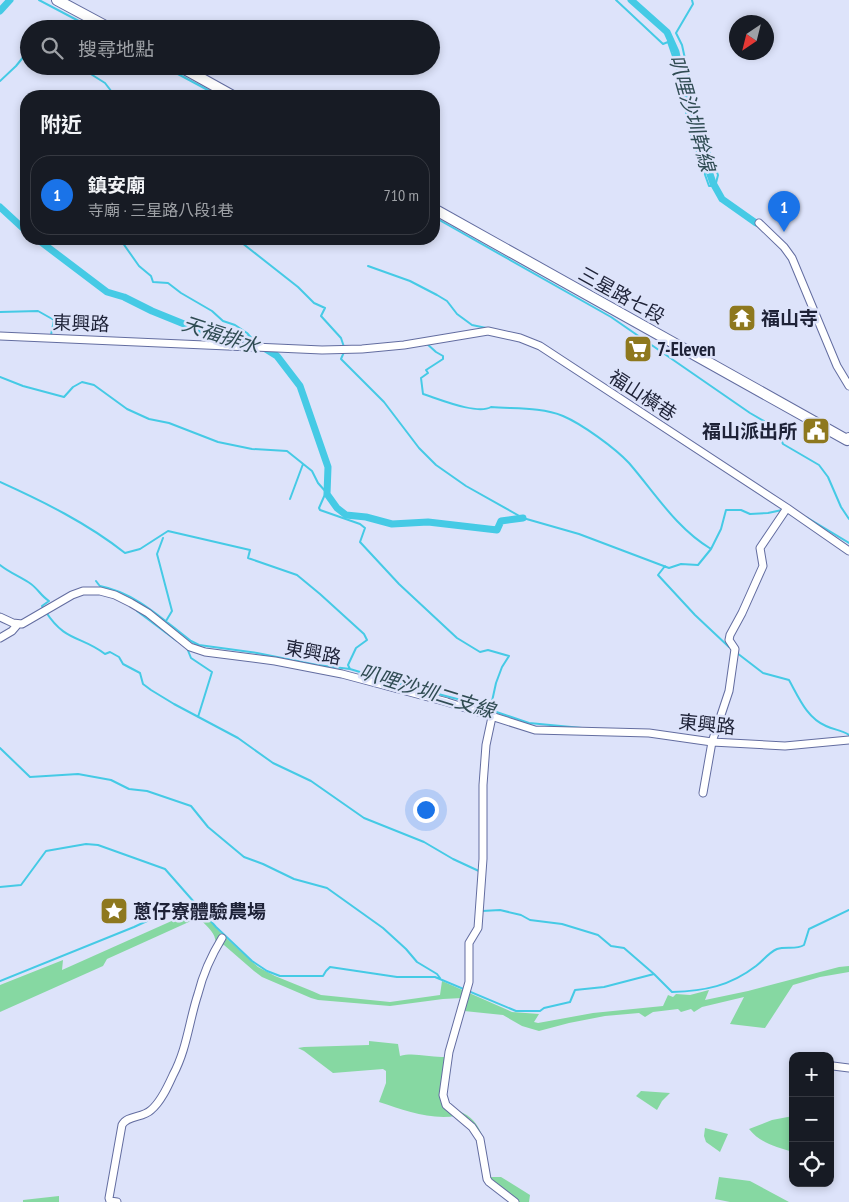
<!DOCTYPE html>
<html lang="zh-TW">
<head>
<meta charset="utf-8">
<style>
	:root { --surface:#171b24; --page:#242831; --text:#f1f3f6; --muted:#9ea1a6; --line:#363941; --accent:#1a73e8 }
	body { margin:0; font-family:"PT Sans Narrow","Noto Sans TC",sans-serif; background:var(--page); color:var(--text) }
	.controls { position:absolute; right:15px; bottom:15px; display:grid; overflow:hidden; border-radius:10px; box-shadow:0 2px 8px #0003 }
	.controls button { width:45px; height:45px; display:grid; place-items:center; padding:0; border:0; border-bottom:1px solid var(--line); background:var(--surface); color:var(--text); font:25px sans-serif }
	.compass { position:absolute; left:729px; top:15px; width:45px; height:45px; border-radius:50%; background:var(--surface); box-shadow:0 2px 8px #0003; rotate:215deg }
	.you { position:absolute; left:425px; top:809px; width:18px; height:18px; margin:-12px; border:4px solid #fff; border-radius:50%; background:#1a73e8; box-shadow:0 0 0 8px #1a73e833 }
	.badge { display:grid; place-items:center; width:32px; height:32px; border-radius:50%; background:var(--accent); color:#fff; font-size:16px; font-weight:700 }
	.pin { position:absolute; translate:-50% -41px; filter:drop-shadow(0 1px 2px #0008) }
	.pin::after { content:''; position:absolute; top:26px; width:18px; height:15px; background:inherit; clip-path:polygon(0 0,100% 0,50% 100%) }
	.list { margin:0; padding:0; list-style:none }
	h2 { display:flex; justify-content:space-between; align-items:center; height:65px; margin:0; padding:0 20px; font-size:21px }
	h2 small { font-size:16px; font-weight:400; color:var(--muted) }
	.list li { display:grid; grid-template-columns:32px 1fr auto; gap:15px; align-items:center; box-sizing:border-box; height:80px; margin:0 10px 10px; padding:0 10px; border:1px solid var(--line); border-radius:20px }
	.list b { display:block; font-size:19px; white-space:nowrap }
	.list p { margin:0; font-size:16px; white-space:nowrap; color:var(--muted) }
	.list em { font-size:16px; font-style:normal; color:var(--muted) }
	.icon { flex:none; width:28px; height:28px; fill:none; stroke:currentColor; stroke-width:2; stroke-linecap:round; stroke-linejoin:round }
	.map { position:relative; flex:none; width:849px; height:1202px; overflow:hidden }
	.search { position:absolute; background:var(--surface); box-shadow:0 2px 8px #0003; left:20px; top:20px; width:420px; height:55px; display:flex; align-items:center; gap:12px; box-sizing:border-box; padding:0 18px; border-radius:28px; color:var(--muted); font-size:19px }
	.panel { position:absolute; background:var(--surface); box-shadow:0 2px 8px #0003; left:20px; top:90px; width:420px; height:155px; border-radius:20px }
	.map>svg:first-child { display:block }
	.green { fill:#86d8a2 }
	.lines { fill:none; stroke-linecap:round; stroke-linejoin:round }
	.stream { stroke:#45cae5; stroke-width:2 }
	.canal { stroke:#45cae5; stroke-width:7 }
	.street-casing { stroke:#636da0; stroke-width:9 }
	.primary-casing { stroke:#636da0; stroke-width:12 }
	.street { stroke:#fff; stroke-width:7 }
	.primary { stroke:#fff; stroke-width:10 }
	.labels { text-anchor:middle; dominant-baseline:central; stroke-width:5; stroke-linejoin:round; paint-order:stroke }
	.street-label { font-size:19px; fill:#1e2237; stroke:#dde3fa }
	.poi-label { font-size:19px; font-weight:bold; fill:#1e2237; stroke:#dde3fa; text-anchor:start }
	.water-label { font-size:20px; font-style:italic; fill:#304c53; stroke:#dde3fa }
</style>
</head>
<body>
<div class="map">
<svg width="849" height="1202" viewBox="0 0 849 1202">
	<rect width="100%" height="100%" fill="#dde3fa"/>
	<path class="green" d="M194 904 223 935 258 967 275 976 312 991 321 995 390 1002 440 995 442 981 512 1012 539 1014 534 1022 538 1023 593 1013 663 1006 668 995 673 997 676 994 690 995 709 990 705 1000 748 991 839 967 849 966V972L820 977 793 985 765 1028 730 1024 744 997 702 1007 694 1012 691 1009 681 1012 678 1009 653 1012 645 1017 639 1013 605 1016 569 1023 539 1031 522 1026 503 1015 464 1011 453 1047 446 1098C449 1106 456 1110 463 1113 486 1124 487 1155 489 1177H501L530 1195 529 1202H510L485 1183 481 1147 475 1134 456 1116C429 1120 404 1110 379 1102L386 1083V1071L383 1069 333 1073 304 1051 298 1048 304 1047 369 1045V1041L398 1044 400 1056C415 1052 430 1058 445 1057L462 998 443 999 390 1006 318 1000 311 998 262 977 254 971 224 945 215 949C218 934 210 930 200 919L191 921 107 959 103 966 0 1012V985L63 960 62 970 185 915H192Z
		M641 1091 670 1093 662 1101 657 1110 636 1096Z
		M793 1116V1152C776 1147 760 1143 749 1129L772 1120Z
		M705 1128 728 1134 720 1152 706 1142 704 1136Z
		M719 1177 750 1181 789 1202H730L715 1199Z
		M59 1196V1202H23V1200Z"/>
	<g class="lines">
		<path class="stream" d="M39 0 94 29
			M616 0 663 44 668 42 677 68 691 135 709 186H711
			M692 0 693 4 676 33 682 45 700 128 718 175 716 183 713 184
			M78 66 105 83 115 96
			M163 66 219 96
			M0 81 16 66 29 50
			M434 217 611 317 750 413 776 428 783 444 819 465 828 477 841 507 849 519
			M120 239 139 266 151 276 153 282 168 283 181 293 212 311 223 321 235 325 247 333 256 343
			M237 239 298 287 314 303 325 308 321 316 341 338 344 347
			M368 266 410 281 437 295 447 301 457 314 472 325 520 335
			M0 312 38 311 54 320 51 335
			M241 343 264 344
			M426 343 436 352 443 356V359L426 370 428 373 421 378 423 394C439 399 477 415 491 407 514 409 541 407 563 416 582 424 615 448 629 463 655 493 676 528 711 549L721 529 726 510H741L750 514 768 513 782 510
			M344 352 341 359 384 402 419 448 436 465 466 486 523 518 579 534 669 568 681 564 698 565 711 549
			M0 377 23 386 64 397 73 387 82 382 94 385 127 409 149 419 169 423 218 442 252 449 287 451 312 471 318 483 326 492 319 508 320 510 360 524 365 528 360 542 399 584 457 638 480 652 488 650 509 656 502 667 496 683 489 715
			M0 482C44 502 87 523 125 553L140 549 168 531 250 550 248 558 297 575 320 594 364 634 367 640 356 648 348 665 350 669
			M290 499 303 464
			M806 517 849 543
			M163 538 157 554 172 611 166 621
			M0 565C10 573 21 577 31 584 38 589 41 596 49 601L42 606 43 608
			M665 566 658 575 695 615 729 647
			M96 581 99 585
			M100 586C136 593 162 619 191 641L199 645 257 653 317 665 350 669 400 684 461 700 529 723 582 728
			M137 611 177 641
			M46 612C65 642 82 636 105 654L110 652 119 657 123 664 140 673 143 684 151 690 174 704 238 738 273 763 311 781 364 818 424 842 453 859 481 872
			M187 648 191 658 212 672 198 717
			M737 653 763 673 789 680C799 698 807 718 826 726 834 730 842 730 849 735
			M0 748 30 777 78 774 111 780 129 789 147 791 191 806 208 827 244 857 263 864 294 879 327 888 383 928 406 949 417 962 437 974 440 978
			M0 887 21 885 46 851 86 844 98 845 165 869 216 927 252 961 267 971 280 976H323L326 971 330 967 397 977H435L516 1011H540L544 1008 570 1002 575 990 604 987 654 974
			M482 911 500 910 521 915 530 920 562 924 598 935 611 946 624 948 654 974 672 992C705 991 730 986 756 966 763 961 768 953 777 949 786 946 796 950 804 945L809 929 849 910
			M0 981 134 927 175 908 195 902"/>
		<path class="canal" d="M631 0 667 32 676 52 689 113 713 183 722 199 756 223
			M0 11 10 0
			M0 207 26 231
			M37 239 107 292 124 297 152 311 221 339H247L256 343 277 356 300 386 328 467 327 494 337 508 346 515 366 517 392 524 428 522 497 530 501 521 523 518"/>
		<defs>
			<path id="street" d="M759 223 784 247 792 258 837 366 849 386
				M0 336 322 350 362 349 404 345 488 331 520 338 540 346 787 508 849 551
				M0 617 13 623 22 624 72 595 83 591H100L115 595 131 603 148 613 190 647 205 652 275 661 342 674 447 702 535 730 649 733 712 742 785 746 849 740
				M0 638 12 631 18 624
				M492 717 486 745 483 785V859L478 928 469 943V982L449 1052 443 1095 446 1105 472 1127 480 1139 487 1179 489 1182 515 1202
				M703 793 712 742 729 691 735 649 729 640 730 635 742 613 763 566 760 548 787 508
				M833 1066 849 1068
				M117 1202 110 1201 109 1198 122 1125C127 1115 143 1118 151 1110 161 1102 168 1086 173 1075 187 1049 189 1021 198 994 203 974 211 956 222 938"/>
			<path id="primary" d="M57 0 111 29
				M179 66 233 96
				M434 209 847 440 849 438"/>
		</defs>
		<use href="#street" class="street-casing"/>
		<use href="#primary" class="primary-casing"/>
		<use href="#street" class="street"/>
		<use href="#primary" class="primary"/>
	</g>
	<defs>
		<symbol id="temple-square" viewBox="-11 -11 22 22"><rect x="-9" y="-9" width="18" height="18" rx="4" fill="#8e781e" stroke="#dde3fa"/><path d="M0-6L5-2H3V0L6.5 2.5H4V6H1.5V3h-3V6H-4V2.5H-6.5L-3 0V-2H-5Z" fill="#fff"/></symbol>
		<symbol id="supermarket-square" viewBox="-11 -11 22 22"><rect x="-9" y="-9" width="18" height="18" rx="4" fill="#8e781e" stroke="#dde3fa"/><path d="M-6-5.5h2.5l.6 2H6L4.5 2H-2.5L-4.4-4H-6ZM-1.5 3.2a1.3 1.3 0 1 0 .1 0ZM3 3.2a1.3 1.3 0 1 0 .1 0Z" fill="#fff"/></symbol>
		<symbol id="civic-square" viewBox="-11 -11 22 22"><rect x="-9" y="-9" width="18" height="18" rx="4" fill="#8e781e" stroke="#dde3fa"/><path d="M-.6-6.5H3V-4.5H.6V-3L4-1V1h2V6H-6V1h2V-1L-.6-3ZM-1.2 2.5V6h2.4V2.5Z" fill="#fff"/></symbol>
		<symbol id="sight-square" viewBox="-11 -11 22 22"><rect x="-9" y="-9" width="18" height="18" rx="4" fill="#8e781e" stroke="#dde3fa"/><path d="M0-6L1.8-2.2L6-1.7L2.9 1.2L3.7 5.4L0 3.3L-3.7 5.4L-2.9 1.2L-6-1.7L-1.8-2.2Z" fill="#fff"/></symbol>
	</defs>
	<g fill-rule="evenodd">
		<use href="#temple-square" x="726" y="302" width="32" height="32"/>
		<use href="#supermarket-square" x="622" y="333" width="32" height="32"/>
		<use href="#civic-square" x="800" y="415" width="32" height="32"/>
		<use href="#sight-square" x="98" y="895" width="32" height="32"/>
	</g>
	<g class="labels">
		<g class="street-label">
			<text transform="translate(622 295) rotate(29)">三星路七段</text>
			<text transform="translate(81 323) rotate(2)">東興路</text>
			<text transform="translate(643 395) rotate(33)">福山橫巷</text>
			<text transform="translate(313 652) rotate(11)">東興路</text>
			<text transform="translate(707 724) rotate(6)">東興路</text>
		</g>
		<g class="poi-label">
			<text x="761" y="318">福山寺</text>
			<text x="657" y="349">7-Eleven</text>
			<text x="797" y="431" text-anchor="end">福山派出所</text>
			<text x="133" y="911">蔥仔寮體驗農場</text>
		</g>
		<g class="water-label">
			<text transform="translate(692 113) rotate(74)">叭哩沙圳幹線</text>
			<text transform="translate(221 335) rotate(18)">天福排水</text>
			<text transform="translate(427 691) rotate(17)">叭哩沙圳二支線</text>
		</g>
	</g>
</svg>
<div class="controls">
<button>+</button>
<button>−</button>
<button><svg class="icon" aria-label="locate" viewBox="0 0 24 24"><circle cx="12" cy="12" r="6"/><path d="M12 2v4M12 18v4M2 12h4M18 12h4"/></svg></button>
</div>
<svg class="compass" viewBox="-18 -18 36 36"><path d="M0-13l5 13h-10z" fill="#e53935"/><path d="M0 13l5-13h-10z" fill="#9ea1a6"/></svg>
<div class="you"></div>
<div class="pin badge" style="left:784px;top:232px">1</div>
<div class="search"><svg class="icon" aria-label="search" viewBox="0 0 24 24"><circle cx="10" cy="10" r="6"/><path d="M15 15l6 6"/></svg>搜尋地點</div>
<section class="panel">
<h2>附近<small></small></h2>
<ul class="list">
<li><span class="badge">1</span><div><b>鎮安廟</b><p>寺廟 · 三星路八段1巷</p></div><em>710 m</em></li>
</ul>
</section>
</div>
</body>
</html>
